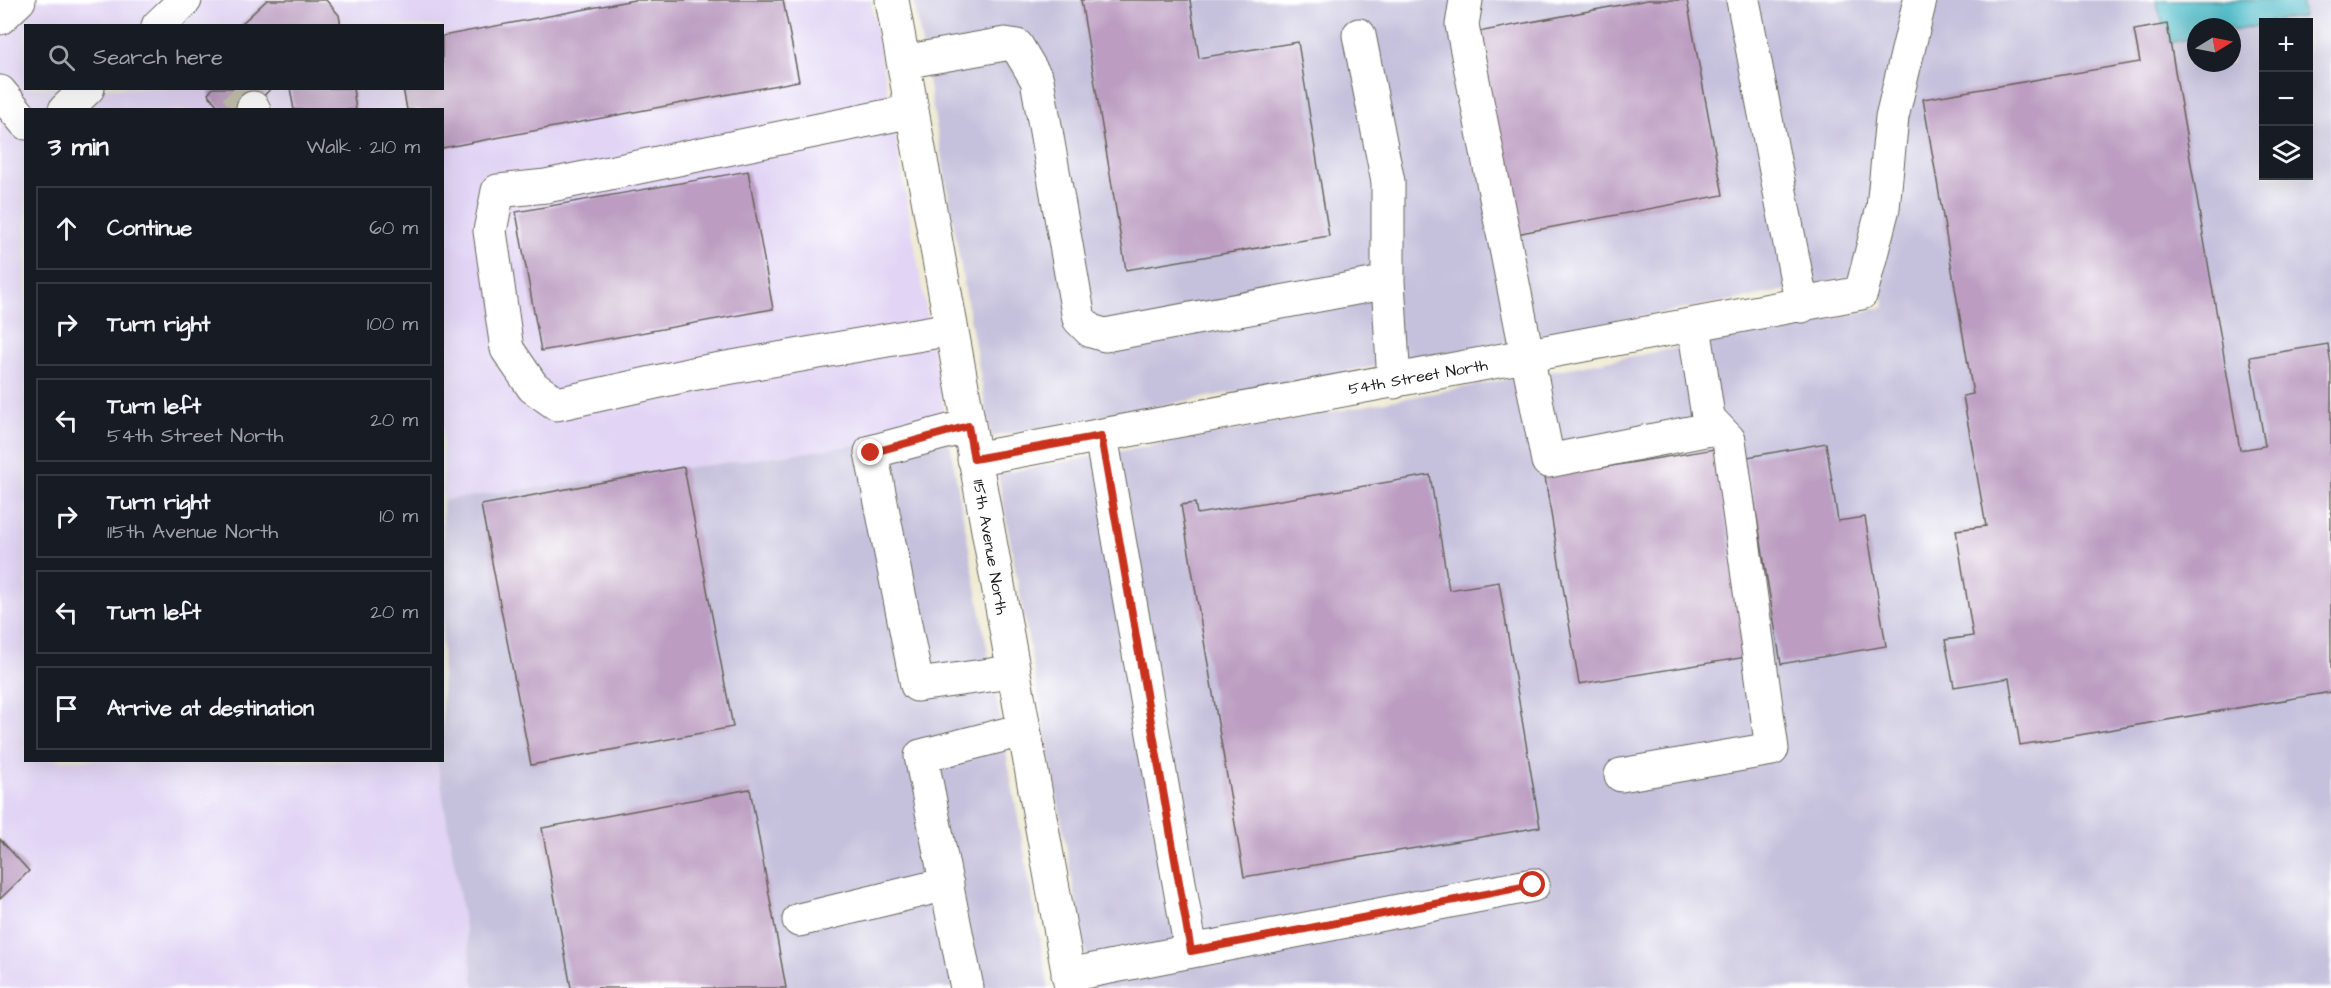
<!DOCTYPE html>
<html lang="en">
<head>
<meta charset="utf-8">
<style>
	:root { --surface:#171b24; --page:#242831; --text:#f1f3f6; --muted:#9ea1a6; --line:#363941 }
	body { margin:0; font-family:"Architects Daughter",sans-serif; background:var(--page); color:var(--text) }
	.controls { position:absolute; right:18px; top:18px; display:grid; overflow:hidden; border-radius:0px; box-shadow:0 6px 24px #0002 }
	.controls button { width:54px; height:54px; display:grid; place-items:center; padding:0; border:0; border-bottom:2px solid var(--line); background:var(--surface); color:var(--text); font:30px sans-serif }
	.compass { position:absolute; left:2187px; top:18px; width:54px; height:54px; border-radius:50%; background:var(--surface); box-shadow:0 6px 24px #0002; rotate:80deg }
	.stop { position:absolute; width:18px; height:18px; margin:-14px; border:4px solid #c8321e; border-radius:50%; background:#fff }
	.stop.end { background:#c8321e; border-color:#fff; box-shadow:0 2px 6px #0008 }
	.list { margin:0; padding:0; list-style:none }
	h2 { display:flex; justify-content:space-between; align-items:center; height:78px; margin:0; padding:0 24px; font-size:26px }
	h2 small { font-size:20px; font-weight:400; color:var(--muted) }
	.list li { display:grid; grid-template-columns:39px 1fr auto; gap:18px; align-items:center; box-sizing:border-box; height:84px; margin:0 12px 12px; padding:0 12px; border:2px solid var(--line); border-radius:0px }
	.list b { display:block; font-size:22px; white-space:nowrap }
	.list p { margin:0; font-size:20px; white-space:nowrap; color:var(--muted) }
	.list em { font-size:20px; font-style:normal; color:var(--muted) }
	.icon { flex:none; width:33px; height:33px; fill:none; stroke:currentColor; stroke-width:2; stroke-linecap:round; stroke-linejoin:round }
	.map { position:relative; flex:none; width:2331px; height:988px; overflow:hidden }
	.search { position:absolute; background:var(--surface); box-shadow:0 6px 24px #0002; left:24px; top:24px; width:420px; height:66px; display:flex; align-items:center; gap:15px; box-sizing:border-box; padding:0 21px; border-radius:0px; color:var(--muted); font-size:22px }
	.panel { position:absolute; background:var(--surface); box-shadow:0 6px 24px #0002; left:24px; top:108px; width:420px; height:654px; border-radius:0px }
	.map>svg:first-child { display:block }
	.built { fill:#e1d4f4; fill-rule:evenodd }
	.industrial { fill:#c5c0db }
	.water { fill:#51bdca; stroke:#366c73; stroke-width:1.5 }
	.building { fill:#bc9dc1 }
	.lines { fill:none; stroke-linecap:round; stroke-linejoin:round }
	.minor-tunnel { stroke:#c5c2ae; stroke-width:33; stroke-dasharray:33 16; stroke-linecap:butt }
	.minor-casing { stroke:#66645c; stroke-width:35 }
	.minor { stroke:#fff; stroke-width:33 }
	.route { stroke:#c8321e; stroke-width:8 }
	.labels { text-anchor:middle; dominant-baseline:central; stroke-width:4.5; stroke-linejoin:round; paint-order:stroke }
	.street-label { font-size:16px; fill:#1c1c1c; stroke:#fff }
</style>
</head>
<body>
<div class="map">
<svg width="2331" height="988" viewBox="0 0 2331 988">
	<rect width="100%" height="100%" fill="#fff"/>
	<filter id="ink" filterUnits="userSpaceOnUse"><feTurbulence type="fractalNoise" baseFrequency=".0167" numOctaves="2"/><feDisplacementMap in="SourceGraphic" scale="12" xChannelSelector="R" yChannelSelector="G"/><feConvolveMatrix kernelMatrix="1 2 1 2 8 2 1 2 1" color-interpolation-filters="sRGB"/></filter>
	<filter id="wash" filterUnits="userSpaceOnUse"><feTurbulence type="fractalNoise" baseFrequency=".008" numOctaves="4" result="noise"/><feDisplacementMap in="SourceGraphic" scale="24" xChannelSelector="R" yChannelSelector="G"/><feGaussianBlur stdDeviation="1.35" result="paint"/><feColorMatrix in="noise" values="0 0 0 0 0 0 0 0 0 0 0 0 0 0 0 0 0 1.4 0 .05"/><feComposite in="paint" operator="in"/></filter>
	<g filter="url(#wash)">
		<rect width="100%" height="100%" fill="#efebd3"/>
		<path class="built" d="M0 0H871L948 433 443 500 442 110H26V760L437 761 475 988H0ZM26 26H442V88H26Z"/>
		<path class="industrial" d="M914 0H2156L2168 43 2196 38V63H2232V31L2263 25 2264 176H2308V22H2276L2303 17 2302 0H2331V988H1092L998 474 1805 324 1885 307 1877 271 1798 288 991 437Z
			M948 433 1049 988H475L437 761 442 760 443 500Z"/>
		<path class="water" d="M2156 0H2302L2303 17 2264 22 2263 25 2232 31V27H2196V38L2168 43Z"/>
		<g id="blocks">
			<path class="building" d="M267 0H326L339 15 341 26H239Z
				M634 0H783L799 81 442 148V110H407L403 88H442V36Z
				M1081 0H1190L1199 58 1298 42 1329 236 1126 270Z
				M1647 0H1687L1723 195 1516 234 1478 32Z
				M2167 24 2240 450 2265 446 2250 357 2328 344 2331 364V692L2020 745 2009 678 1954 687 1945 640 1973 636 1956 530 1986 526 1963 396 1973 394 1923 99 2140 62 2134 30Z
				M213 88H271L251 110H221L208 94Z
				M290 88H353L356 110H294Z
				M748 171 773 309 541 351 516 212Z
				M1826 443 1838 521 1865 517 1886 646 1781 664 1747 457Z
				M1714 449 1747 657 1579 684 1545 477Z
				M684 467 733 727 531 765 481 505Z
				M1430 475 1449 590 1499 582 1540 827 1244 877 1181 505 1195 503 1197 514Z
				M750 789 786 988H571L542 828Z
				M0 839 29 871 0 899Z"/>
		</g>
	</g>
	<g filter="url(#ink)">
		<use href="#blocks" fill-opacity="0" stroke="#66645c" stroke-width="1.5"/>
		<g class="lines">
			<path class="minor-tunnel" d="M235 88 253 108"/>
			<defs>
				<path id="minor" d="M892 0 1071 988
					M1466 0 1462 25 1548 461 1710 429 1694 326
					M1743 0 1802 306
					M0 18 19 0
					M158 26 185 0
					M1359 35 1388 182V282
					M903 62 1005 44 1017 46 1037 80 1079 319 1091 331 1105 335 1388 282 1394 382
					M0 92 26 123
					M253 108 254 110
					M65 110 88 88
					M912 111 546 186 498 191 490 231 507 349 533 387 557 404 692 374 951 329
					M968 426 871 452 917 685 1012 672
					M1101 436 1191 951
					M974 459 1861 293 1883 208 1892 117 1920 0
					M1621 775 1772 749 1729 440 1708 418
					M799 920 947 884
					M1068 975 1533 885
					M967 988 921 756 1023 730"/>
			</defs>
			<use href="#minor" class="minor-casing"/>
			<use href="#minor" class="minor"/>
		</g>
	</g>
	<g class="lines" filter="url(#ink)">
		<path class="route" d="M871 453 968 426 974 459 1101 436 1191 951 1533 885"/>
	</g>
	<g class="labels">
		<g class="street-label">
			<text transform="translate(1418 377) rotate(-10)">54th Street North</text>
			<text transform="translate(990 547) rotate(80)">115th Avenue North</text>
		</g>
	</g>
</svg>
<div class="controls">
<button>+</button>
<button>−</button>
<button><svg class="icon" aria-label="layers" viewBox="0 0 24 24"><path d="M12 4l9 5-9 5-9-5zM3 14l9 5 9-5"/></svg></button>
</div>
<svg class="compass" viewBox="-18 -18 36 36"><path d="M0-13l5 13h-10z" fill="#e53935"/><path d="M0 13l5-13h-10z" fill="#9ea1a6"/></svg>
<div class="stop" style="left:1533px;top:885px"></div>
<div class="stop end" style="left:871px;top:453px"></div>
<div class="search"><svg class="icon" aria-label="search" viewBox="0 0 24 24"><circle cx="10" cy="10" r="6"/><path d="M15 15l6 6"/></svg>Search here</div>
<section class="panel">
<h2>3 min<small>Walk · 210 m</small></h2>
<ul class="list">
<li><svg class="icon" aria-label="ahead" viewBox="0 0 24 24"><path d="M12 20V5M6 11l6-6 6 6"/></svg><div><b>Continue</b></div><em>60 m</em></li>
<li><svg class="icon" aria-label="right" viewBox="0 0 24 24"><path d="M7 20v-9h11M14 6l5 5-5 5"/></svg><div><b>Turn right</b></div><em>100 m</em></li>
<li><svg class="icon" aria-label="left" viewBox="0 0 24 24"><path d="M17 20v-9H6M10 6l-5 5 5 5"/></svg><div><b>Turn left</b><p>54th Street North</p></div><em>20 m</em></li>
<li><svg class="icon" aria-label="right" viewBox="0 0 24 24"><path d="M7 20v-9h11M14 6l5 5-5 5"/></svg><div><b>Turn right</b><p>115th Avenue North</p></div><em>10 m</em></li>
<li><svg class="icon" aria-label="left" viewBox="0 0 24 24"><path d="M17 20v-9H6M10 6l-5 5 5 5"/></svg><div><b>Turn left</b></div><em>20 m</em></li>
<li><svg class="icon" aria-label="arrive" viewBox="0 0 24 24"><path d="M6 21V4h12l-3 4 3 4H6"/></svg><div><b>Arrive at destination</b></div></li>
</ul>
</section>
</div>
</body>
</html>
